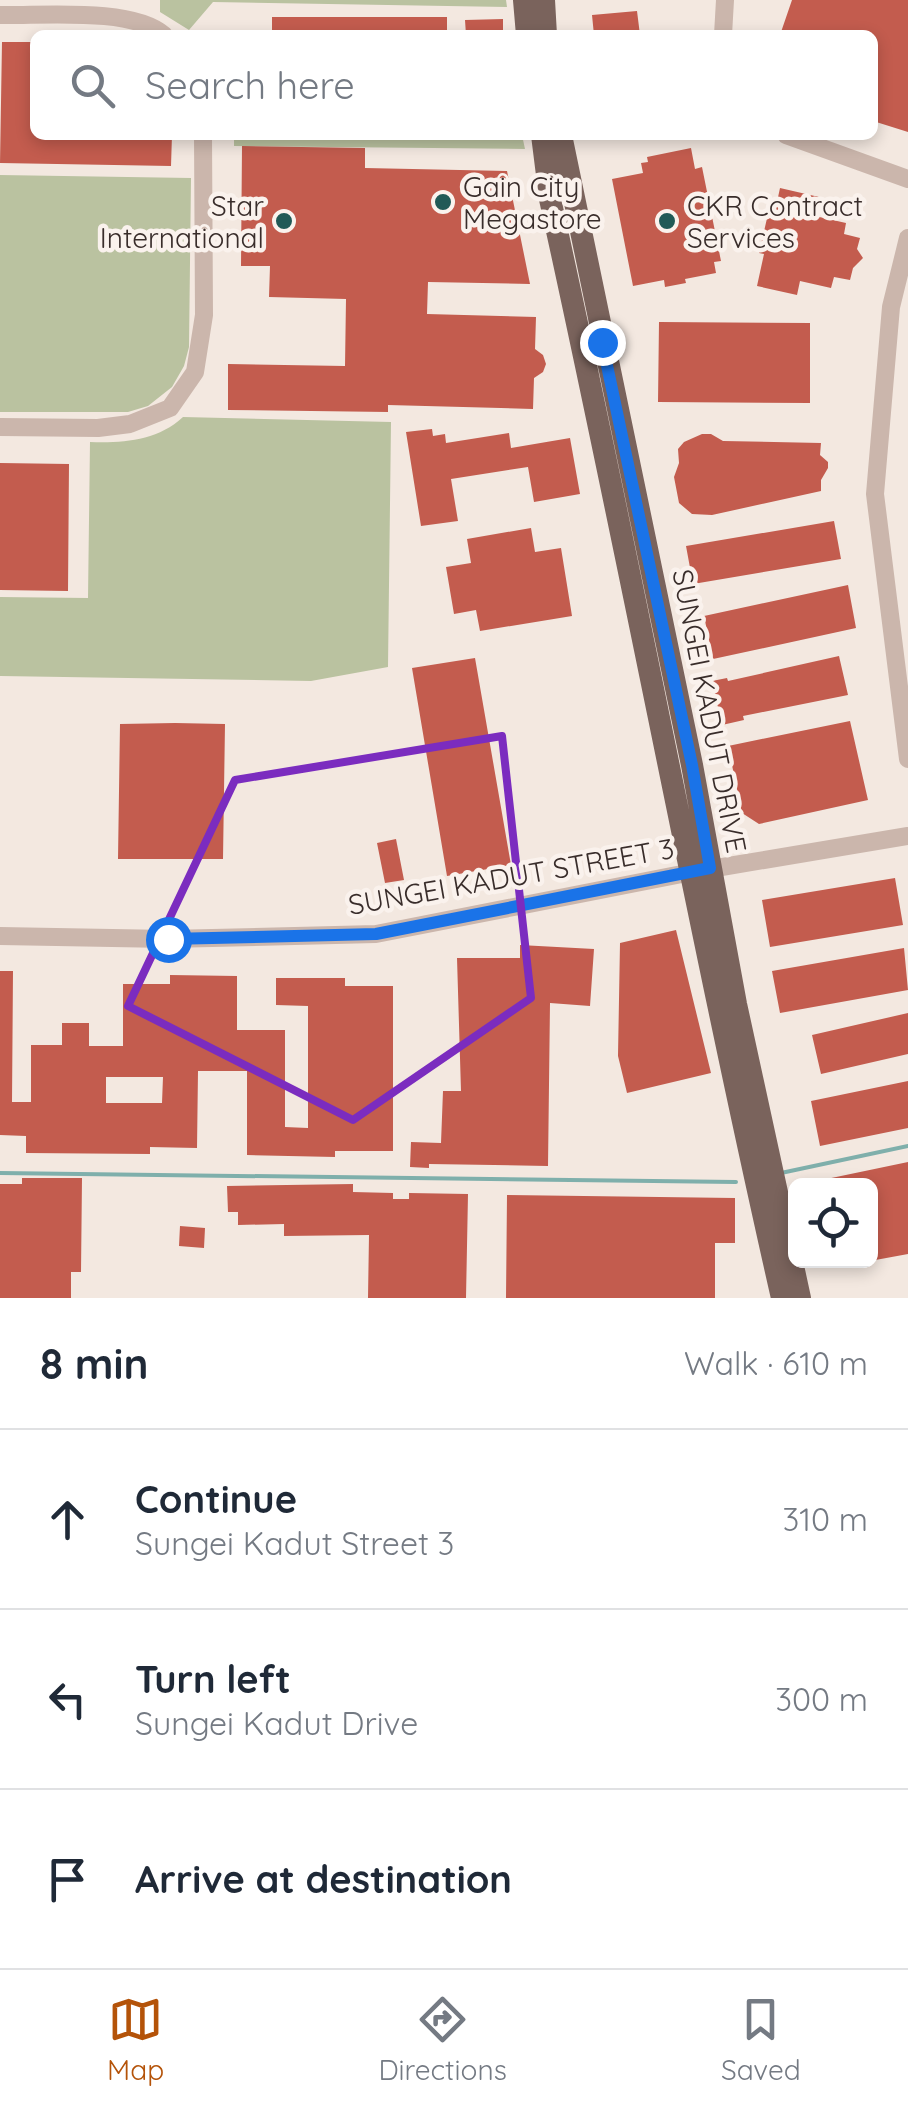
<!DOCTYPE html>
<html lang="en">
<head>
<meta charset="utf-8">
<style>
	:root { --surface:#fff; --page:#f2f2f3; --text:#1f2937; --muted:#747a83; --line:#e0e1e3; --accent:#b45309 }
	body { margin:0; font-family:Quicksand,sans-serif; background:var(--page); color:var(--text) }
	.controls { position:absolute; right:30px; bottom:30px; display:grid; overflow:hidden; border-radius:15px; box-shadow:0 5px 15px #0003 }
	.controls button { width:90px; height:90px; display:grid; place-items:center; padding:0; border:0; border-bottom:2px solid var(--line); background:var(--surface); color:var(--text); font:50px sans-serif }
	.stop { position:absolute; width:30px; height:30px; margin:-22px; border:8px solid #1a73e8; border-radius:50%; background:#fff }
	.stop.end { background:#1a73e8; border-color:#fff; box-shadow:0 2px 10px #0008 }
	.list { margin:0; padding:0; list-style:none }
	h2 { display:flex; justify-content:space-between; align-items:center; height:130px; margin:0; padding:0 40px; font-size:42px }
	h2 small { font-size:32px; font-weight:400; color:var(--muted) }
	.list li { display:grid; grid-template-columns:65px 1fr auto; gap:30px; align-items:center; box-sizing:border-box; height:180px; padding:0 40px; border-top:2px solid var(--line) }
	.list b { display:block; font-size:38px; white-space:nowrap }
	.list p { margin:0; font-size:32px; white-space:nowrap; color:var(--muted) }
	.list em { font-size:32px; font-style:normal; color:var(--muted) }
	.icon { flex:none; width:55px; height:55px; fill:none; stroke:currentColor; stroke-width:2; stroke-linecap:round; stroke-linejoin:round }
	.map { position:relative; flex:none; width:908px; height:1298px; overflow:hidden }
	.search { position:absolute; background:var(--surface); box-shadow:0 5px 15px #0003; left:30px; right:30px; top:30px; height:110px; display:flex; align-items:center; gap:25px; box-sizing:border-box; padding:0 35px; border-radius:15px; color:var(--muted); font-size:38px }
	.sheet { height:670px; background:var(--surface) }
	nav { display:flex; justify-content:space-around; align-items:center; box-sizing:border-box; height:140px; border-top:2px solid var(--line); background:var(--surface); font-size:28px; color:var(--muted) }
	nav a { display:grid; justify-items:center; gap:5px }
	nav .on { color:var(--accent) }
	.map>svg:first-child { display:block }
	.green { fill:#bac2a0 }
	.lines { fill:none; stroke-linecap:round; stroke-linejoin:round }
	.stream { stroke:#7fafab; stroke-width:4 }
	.building { fill:#c35c4e; fill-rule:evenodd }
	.minor { stroke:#cbb6ac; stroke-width:18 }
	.major { stroke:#7a635c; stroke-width:22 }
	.route { stroke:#1a73e8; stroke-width:12 }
	.marked { fill:none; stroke:#7b2cbf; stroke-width:8; stroke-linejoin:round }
	.poi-dot { fill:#215a57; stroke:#faf2ed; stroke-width:4 }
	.labels { text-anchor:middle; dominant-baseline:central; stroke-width:9; stroke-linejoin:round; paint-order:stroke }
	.poi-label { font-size:28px; fill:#392d2b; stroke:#faf2ed; text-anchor:start }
	.street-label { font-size:28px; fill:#392d2b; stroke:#faf2ed }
</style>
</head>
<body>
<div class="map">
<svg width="908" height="1298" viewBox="0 0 908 1298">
	<rect width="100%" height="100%" fill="#f3e8e0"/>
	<path class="green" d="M160 0H506L507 7 213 2 189 30 160 12Z
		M234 135H522L525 149 234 146Z
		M0 175 191 178 189 347 184 366 172 387 148 406 128 412H0Z
		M183 417 391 422 388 667 311 681 0 676V597L88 598 90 442C124 443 157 441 183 417Z"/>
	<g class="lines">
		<path class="stream" d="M0 1173 736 1182
			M781 1173 908 1146"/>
	</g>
	<path class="building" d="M792 0H908V132L873 121V35H780Z
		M637 11 640 35H594L592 15Z
		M272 17H447V35H272Z
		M503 19V35H466L465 20Z
		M2 42H35V135H172L171 166 0 163Z
		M242 146 365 148V168L507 171 530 284 428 282 427 314 536 317 535 349 543 355 546 364 543 372 534 378 533 409 388 405V412L228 410V364L345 366 346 299 269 297 270 266H241Z
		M691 148 695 169 702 167 721 261 714 262 716 273 685 279 686 283 665 287 664 280 633 286 612 179 643 173 641 163 648 162 647 157Z
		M780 188 819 197 815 216 846 223 844 234 860 238 857 249 863 258 853 268 850 280 834 277 831 288 800 281 797 295 757 286 764 254 759 253 768 214 774 216Z
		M659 322 810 323V403L658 402Z
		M432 429 433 436 445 434 446 443 509 433 511 448 570 438 580 494 534 502 528 467 451 479 458 521 421 526 406 432Z
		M702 434H711L723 441 821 443 820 455 828 462V468L821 480V491L712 515 692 514 679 503 674 477 679 463 678 449 684 442Z
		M0 463 69 464 68 591 0 590Z
		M834 521 841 559 693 584 686 546Z
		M531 528 535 552 561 548 572 616 480 631 476 610 454 614 446 567 471 563 467 539Z
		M848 585 856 628 713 659 704 616Z
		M839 656 848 695 743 716 744 720 722 725 712 681 727 678 728 681Z
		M475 658 511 865 447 876 412 668Z
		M850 721 868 800 759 824 742 813 728 746Z
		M175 723 225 724 223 859H118L120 724Z
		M396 839 404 880 385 883 377 843Z
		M895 878 903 925 770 947 762 900Z
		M676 930 711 1073 627 1093 618 1056 620 943Z
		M520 945 594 949 590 1006 550 1003 548 1166 429 1164V1168L410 1167 411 1142 441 1143 443 1091H461L457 958H520Z
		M904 948 908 990 780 1013 772 971Z
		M0 971H13L12 1102H31V1045H62V1023H89V1046H123V984H170V975L237 976V1030H285V1127L308 1128V1006L276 1005V978H345V986H393V1151H335V1157L247 1155V1071H198L197 1148 150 1147V1154L26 1153V1136L0 1135ZM106 1077H163L162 1103H106Z
		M908 1013V1054L821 1074 812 1035Z
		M908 1081V1128L820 1146 811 1101Z
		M908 1162V1254L870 1261V1186H817V1181Z
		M22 1178H82L81 1272H71V1298H0V1184H22Z
		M353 1184V1192L393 1193V1199H409V1193L468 1194 466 1298H368L369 1235 284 1236V1224L238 1225V1212H228L227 1186Z
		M507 1195 735 1198V1243H715V1298H506Z
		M180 1226 205 1228 204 1248 179 1246Z"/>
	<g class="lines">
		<path class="minor" d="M0 15C42 16 132 7 164 35
			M723 35 725 0
			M786 135 908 179
			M908 238 891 307 875 494 908 759
			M0 427 98 428 130 424 170 408 195 372 204 315 203 135
			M0 936 168 939 376 934 692 872 908 836"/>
		<path class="major" d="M524 0 527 35
			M544 0 546 35
			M542 135 550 199C631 564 699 933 782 1298
			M561 135 692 765 736 1004 800 1298"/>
	</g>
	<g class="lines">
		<path class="route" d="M168 939 376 934 710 868 692 765 602 342"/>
	</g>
	<path class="marked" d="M502 736 531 998 353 1120 128 1006 235 780Z"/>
	<g class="poi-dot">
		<circle cx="443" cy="202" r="10"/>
		<circle cx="284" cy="221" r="10"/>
		<circle cx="667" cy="221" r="10"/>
	</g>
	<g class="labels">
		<g class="poi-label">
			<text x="463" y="186">Gain City<tspan x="463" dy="32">Megastore</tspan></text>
			<text x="264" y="205" text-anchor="end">Star<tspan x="264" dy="32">International</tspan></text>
			<text x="687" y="205">CKR Contract<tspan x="687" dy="32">Services</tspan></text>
		</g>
		<g class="street-label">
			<text transform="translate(710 711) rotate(79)">SUNGEI KADUT DRIVE</text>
			<text transform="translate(511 876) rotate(-10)">SUNGEI KADUT STREET 3</text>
		</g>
	</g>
</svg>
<div class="controls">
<button><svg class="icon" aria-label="locate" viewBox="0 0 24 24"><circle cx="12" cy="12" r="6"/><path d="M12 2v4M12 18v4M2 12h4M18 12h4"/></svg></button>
</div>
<div class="stop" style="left:168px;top:939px"></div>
<div class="stop end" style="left:602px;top:342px"></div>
<div class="search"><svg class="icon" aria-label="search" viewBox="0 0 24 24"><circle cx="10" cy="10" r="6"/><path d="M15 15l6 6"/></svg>Search here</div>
</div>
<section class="sheet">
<h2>8 min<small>Walk · 610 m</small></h2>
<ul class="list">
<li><svg class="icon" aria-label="ahead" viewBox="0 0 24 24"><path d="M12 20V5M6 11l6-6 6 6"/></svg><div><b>Continue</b><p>Sungei Kadut Street 3</p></div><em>310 m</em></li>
<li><svg class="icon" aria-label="left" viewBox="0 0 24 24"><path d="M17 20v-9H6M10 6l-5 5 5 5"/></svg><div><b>Turn left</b><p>Sungei Kadut Drive</p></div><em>300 m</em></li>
<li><svg class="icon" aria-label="arrive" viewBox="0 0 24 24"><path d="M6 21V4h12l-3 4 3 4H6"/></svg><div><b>Arrive at destination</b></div></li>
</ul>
</section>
<nav>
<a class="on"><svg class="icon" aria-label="map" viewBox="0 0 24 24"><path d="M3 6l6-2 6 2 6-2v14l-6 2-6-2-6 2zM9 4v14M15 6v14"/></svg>Map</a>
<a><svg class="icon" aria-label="directions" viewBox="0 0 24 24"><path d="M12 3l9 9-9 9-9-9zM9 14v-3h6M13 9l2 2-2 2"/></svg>Directions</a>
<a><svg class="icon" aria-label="saved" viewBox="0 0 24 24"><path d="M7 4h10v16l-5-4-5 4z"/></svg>Saved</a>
</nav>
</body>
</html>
